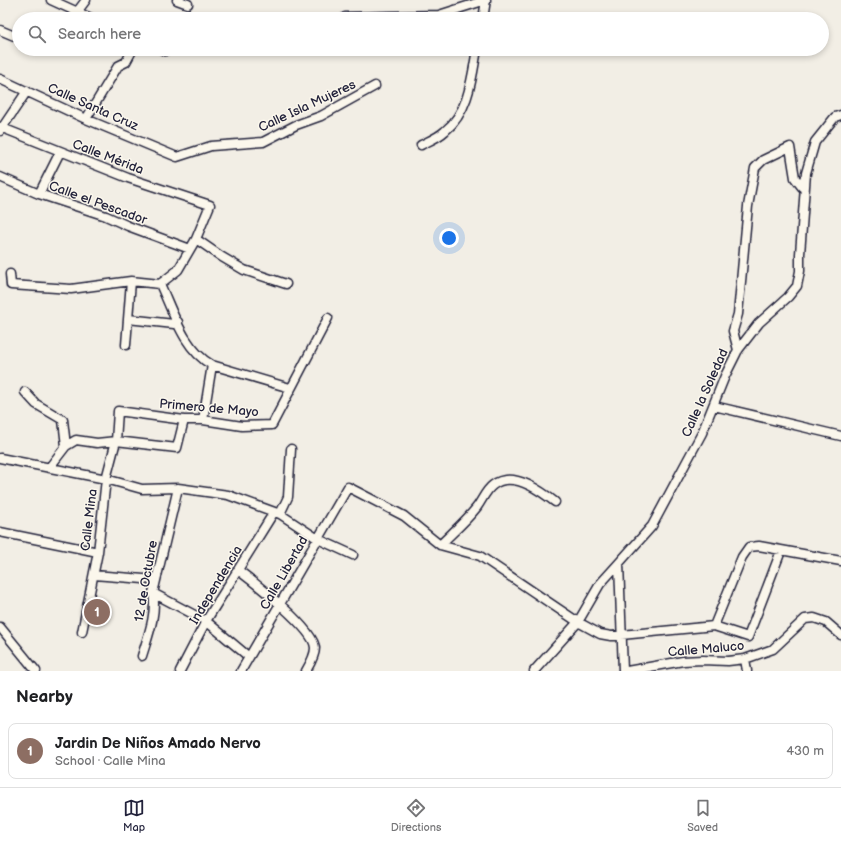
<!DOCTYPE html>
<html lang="en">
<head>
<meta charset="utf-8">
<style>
	:root { --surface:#fff; --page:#f6f6f6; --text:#202124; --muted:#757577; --line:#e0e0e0; --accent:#22223b }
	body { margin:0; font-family:"Balsamiq Sans",sans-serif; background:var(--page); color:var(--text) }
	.you { position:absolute; left:449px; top:238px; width:14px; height:14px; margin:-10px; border:3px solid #fff; border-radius:50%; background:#1a73e8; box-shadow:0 0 0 6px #1a73e833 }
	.badge { display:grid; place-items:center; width:26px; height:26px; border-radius:50%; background:var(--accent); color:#fff; font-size:13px; font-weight:700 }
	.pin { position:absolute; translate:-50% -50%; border:2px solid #fff; box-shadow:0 1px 4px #0006 }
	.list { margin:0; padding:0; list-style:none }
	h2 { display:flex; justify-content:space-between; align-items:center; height:52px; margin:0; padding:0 16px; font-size:17px }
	h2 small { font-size:13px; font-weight:400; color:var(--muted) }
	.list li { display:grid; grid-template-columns:26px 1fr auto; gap:12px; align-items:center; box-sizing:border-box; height:56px; margin:0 8px 8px; padding:0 8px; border:1px solid var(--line); border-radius:8px }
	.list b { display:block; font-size:15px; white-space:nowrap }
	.list p { margin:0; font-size:13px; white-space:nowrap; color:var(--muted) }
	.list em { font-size:13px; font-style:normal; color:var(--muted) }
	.icon { flex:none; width:22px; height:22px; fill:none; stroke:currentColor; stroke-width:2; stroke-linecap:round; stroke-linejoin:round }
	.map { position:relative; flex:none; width:841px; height:671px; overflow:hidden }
	.search { position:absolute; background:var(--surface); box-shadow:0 2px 6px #0003; left:12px; right:12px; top:12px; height:44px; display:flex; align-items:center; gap:10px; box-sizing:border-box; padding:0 14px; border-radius:22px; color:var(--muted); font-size:15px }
	.sheet { height:116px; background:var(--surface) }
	nav { display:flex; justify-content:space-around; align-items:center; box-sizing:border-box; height:56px; border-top:1px solid var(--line); background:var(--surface); font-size:11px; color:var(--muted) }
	nav a { display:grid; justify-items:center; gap:2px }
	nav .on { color:var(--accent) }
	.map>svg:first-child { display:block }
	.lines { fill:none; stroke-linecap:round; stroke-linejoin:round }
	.street-casing { stroke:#22223b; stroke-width:11 }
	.street { stroke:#fbf7ec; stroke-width:8 }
	.labels { text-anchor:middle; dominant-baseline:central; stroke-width:3; stroke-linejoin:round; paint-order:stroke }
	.street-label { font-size:13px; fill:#22223b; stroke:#fbf7ec }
</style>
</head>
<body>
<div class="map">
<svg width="841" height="671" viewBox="0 0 841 671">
	<rect width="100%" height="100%" fill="#f2eee5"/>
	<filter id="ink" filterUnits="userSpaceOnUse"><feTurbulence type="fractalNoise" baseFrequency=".025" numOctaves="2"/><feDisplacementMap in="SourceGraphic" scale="8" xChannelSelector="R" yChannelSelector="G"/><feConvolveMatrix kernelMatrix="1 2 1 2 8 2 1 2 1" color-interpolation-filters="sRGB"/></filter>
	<g filter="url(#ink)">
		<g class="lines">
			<defs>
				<path id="street" d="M51 0 93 19
					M177 0 188 4
					M77 12 86 0
					M345 17 439 15 486 0
					M483 19 486 0
					M0 30 19 38
					M161 49 165 51
					M0 79 86 119 177 157 211 146 263 142 296 125 321 116 375 86
					M86 119 118 66 126 62 133 49
					M0 127 128 178 210 205 196 239 178 270 160 284C173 312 184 350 212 365L290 388
					M0 131 27 91
					M421 145C429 141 439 137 445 131 469 112 472 77 477 49
					M0 177 39 194 106 216 128 226 190 249
					M39 194 60 152
					M196 239 222 257 244 270 286 284
					M10 274 11 285 71 289 131 281 160 284
					M128 319 174 324 178 322
					M126 345 131 281
					M738 350 733 331 738 314 748 206 755 168 763 160 790 147 795 178 802 187 804 179
					M25 392 36 404 63 420 66 446
					M714 406 841 436
					M203 420 212 365
					M0 458 106 479 142 489 178 488 228 495 280 514 318 539 353 555
					M49 468 66 446 76 440 97 443 116 441 177 448 184 420
					M280 514 288 497 291 449
					M0 532 98 552
					M440 545C452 533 466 521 477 507 482 500 486 490 493 485 512 470 540 490 555 502
					M238 570C254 582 315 630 315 648 315 656 310 664 306 671
					M94 575 156 580
					M153 593 206 621 249 657
					M714 626 748 637 781 551
					M0 627 36 671
					M82 632 98 552 106 479 116 441 118 411 184 420H203L242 426 272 425 328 318
					M142 656C148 636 157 614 153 593L178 488
					M745 659 747 671
					M180 671 206 621 274 512
					M241 671 348 487 404 516 440 545 480 556 578 622 600 634 611 636 714 626 742 557 749 547 759 546 841 561
					M534 671 578 622 600 584 619 563
					M623 671 619 563 652 526 702 433 725 376 738 350 759 323 788 297 797 286 800 271V254L806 173 815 142 835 117 841 115
					M627 671 683 661 702 660 728 661 745 659 773 649 805 619 814 618 826 622 841 635"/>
			</defs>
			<use href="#street" class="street-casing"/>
			<use href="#street" class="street"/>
		</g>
	</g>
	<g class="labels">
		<g class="street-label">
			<text transform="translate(307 106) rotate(-25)">Calle Isla Mujeres</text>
			<text transform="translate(93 107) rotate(24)">Calle Santa Cruz</text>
			<text transform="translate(108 157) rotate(21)">Calle Mérida</text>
			<text transform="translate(98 203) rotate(20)">Calle el Pescador</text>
			<text transform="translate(705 393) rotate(-66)">Calle la Soledad</text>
			<text transform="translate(209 408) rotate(5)">Primero de Mayo</text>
			<text transform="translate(89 520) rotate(-83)">Calle Mina</text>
			<text transform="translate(284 573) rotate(-60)">Calle Libertad</text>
			<text transform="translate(146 581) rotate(-80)">12 de Octubre</text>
			<text transform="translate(216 585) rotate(-59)">Independencia</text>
			<text transform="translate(706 649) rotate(-5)">Calle Maluco</text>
		</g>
	</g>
</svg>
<div class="you"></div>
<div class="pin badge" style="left:97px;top:612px;background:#8d6e63">1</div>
<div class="search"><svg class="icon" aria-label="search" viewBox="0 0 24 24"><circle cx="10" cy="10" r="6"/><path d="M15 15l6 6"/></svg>Search here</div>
</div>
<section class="sheet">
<h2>Nearby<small></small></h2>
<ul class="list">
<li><span class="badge" style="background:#8d6e63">1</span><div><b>Jardin De Niños Amado Nervo</b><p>School · Calle Mina</p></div><em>430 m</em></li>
</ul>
</section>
<nav>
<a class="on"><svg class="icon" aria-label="map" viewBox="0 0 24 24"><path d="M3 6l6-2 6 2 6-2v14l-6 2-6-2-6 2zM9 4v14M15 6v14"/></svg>Map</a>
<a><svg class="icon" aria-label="directions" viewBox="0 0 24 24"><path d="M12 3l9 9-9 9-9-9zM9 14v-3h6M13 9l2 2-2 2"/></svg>Directions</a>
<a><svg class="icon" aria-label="saved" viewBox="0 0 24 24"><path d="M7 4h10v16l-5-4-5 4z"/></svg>Saved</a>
</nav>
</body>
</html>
